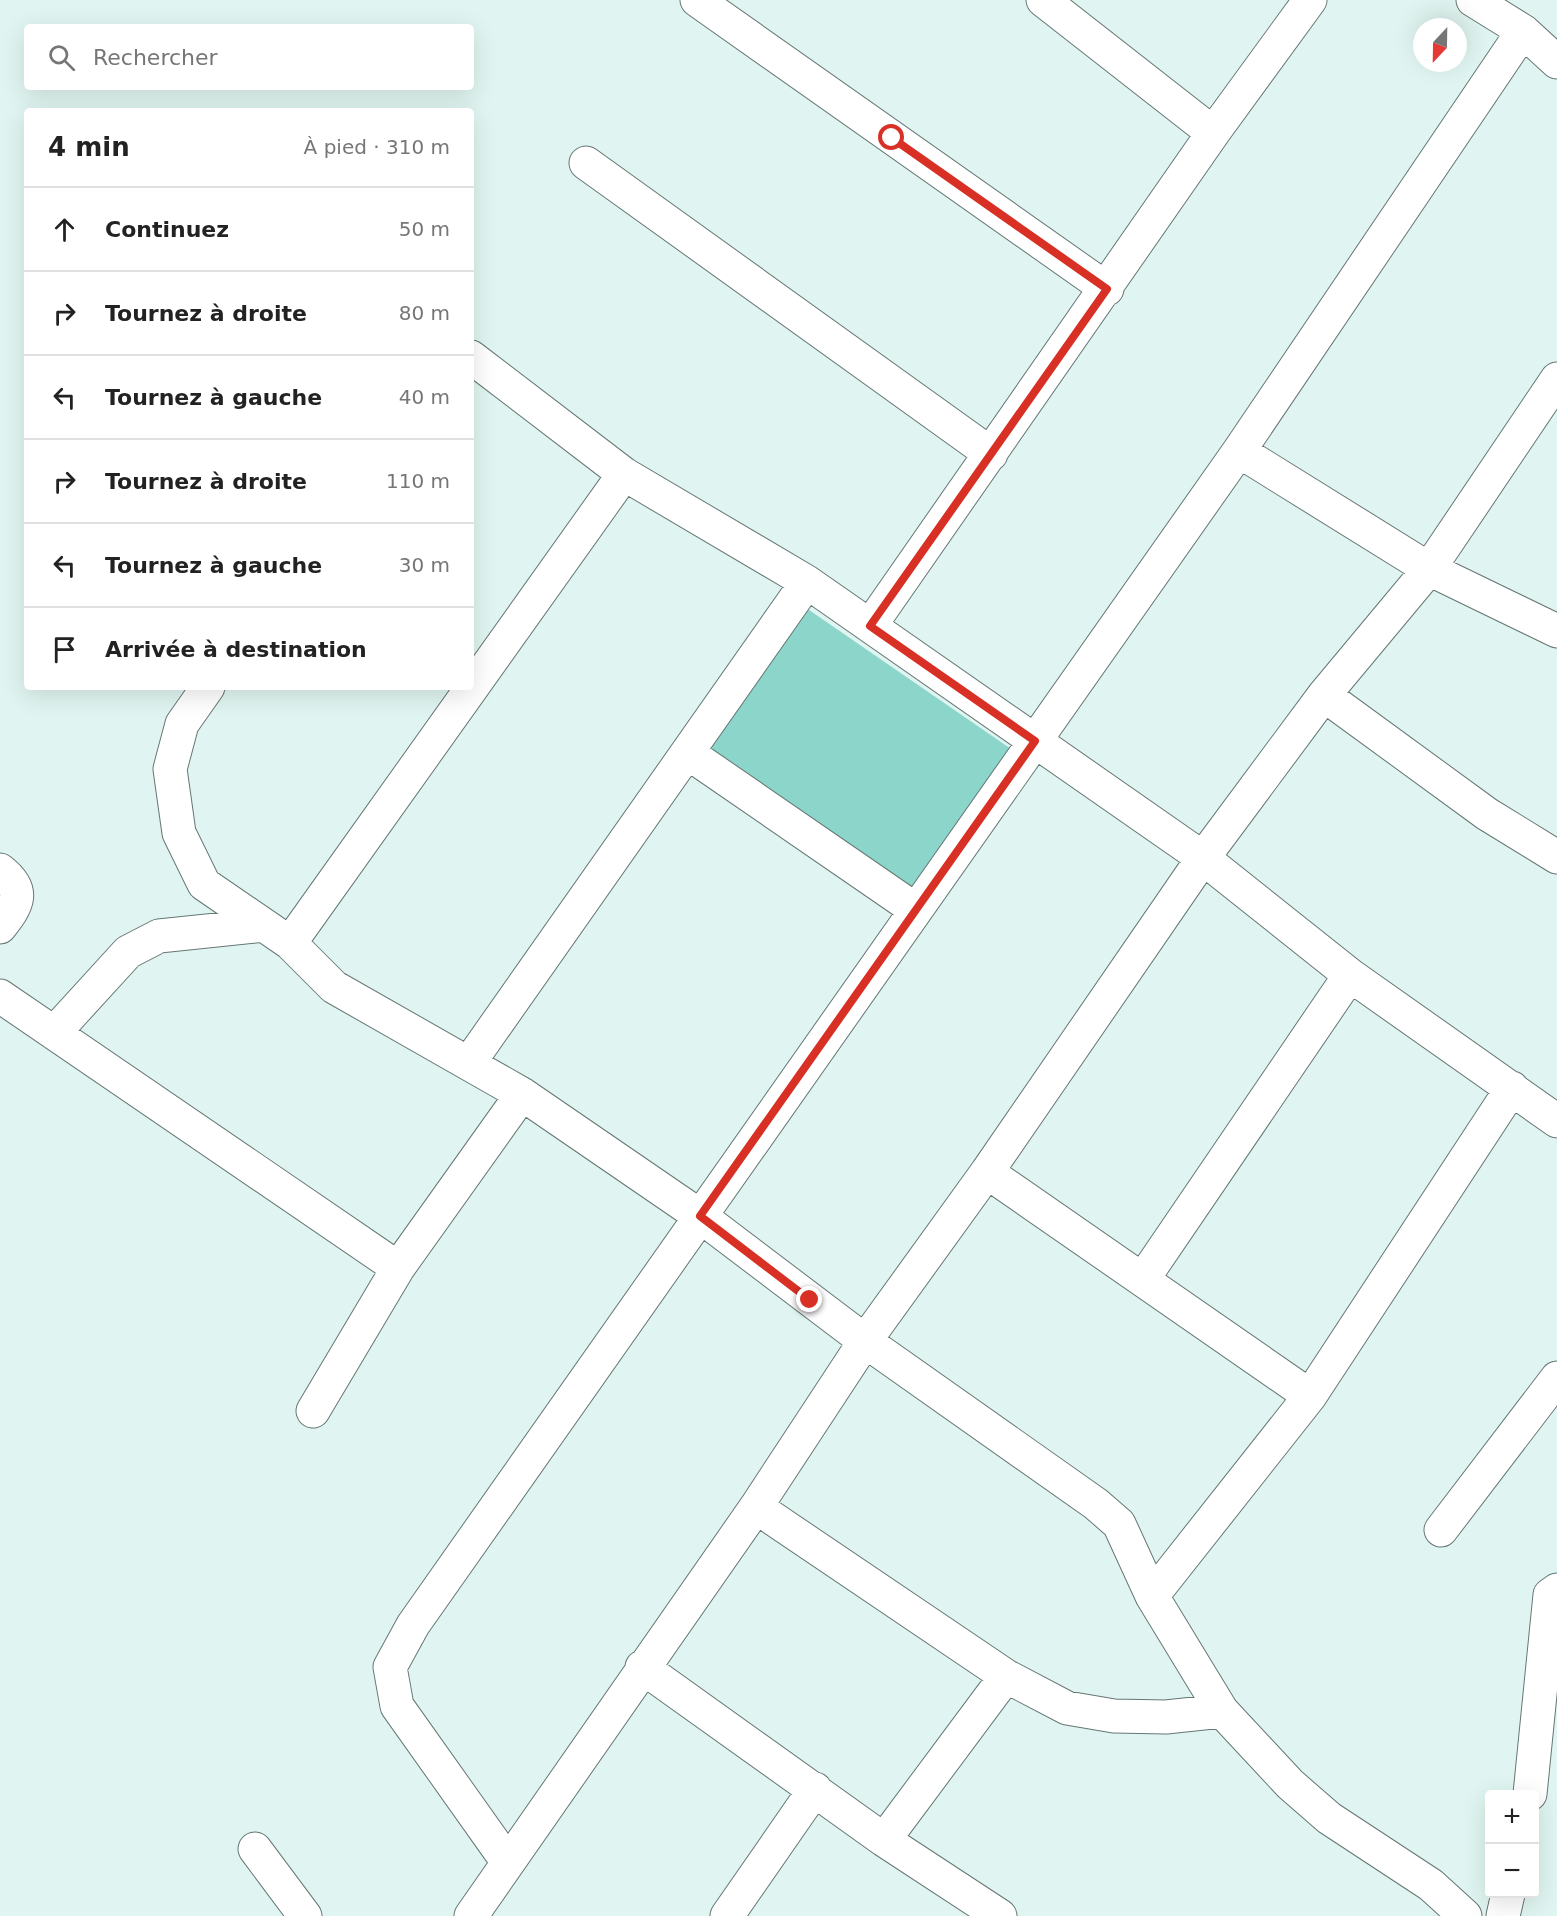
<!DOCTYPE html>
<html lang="fr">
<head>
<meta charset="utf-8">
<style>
	:root { --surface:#fff; --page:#f6f6f6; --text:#222; --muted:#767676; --line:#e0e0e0 }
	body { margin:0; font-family:"DejaVu Sans",sans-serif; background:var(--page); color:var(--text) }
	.controls { position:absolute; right:18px; bottom:18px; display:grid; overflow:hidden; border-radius:6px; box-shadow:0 6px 24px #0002 }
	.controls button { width:54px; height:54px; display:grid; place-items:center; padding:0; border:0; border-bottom:2px solid var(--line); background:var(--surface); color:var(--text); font:30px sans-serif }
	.compass { position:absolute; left:1413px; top:18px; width:54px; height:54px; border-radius:50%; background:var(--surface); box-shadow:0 6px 24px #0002; rotate:202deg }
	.stop { position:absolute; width:18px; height:18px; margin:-14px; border:4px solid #d93025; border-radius:50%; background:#fff }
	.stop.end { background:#d93025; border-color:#fff; box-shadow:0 2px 6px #0008 }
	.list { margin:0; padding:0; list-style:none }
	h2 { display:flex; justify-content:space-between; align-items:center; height:78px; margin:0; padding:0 24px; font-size:26px }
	h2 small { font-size:20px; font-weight:400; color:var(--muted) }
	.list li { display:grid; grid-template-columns:39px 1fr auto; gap:18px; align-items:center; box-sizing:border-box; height:84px; padding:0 24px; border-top:2px solid var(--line) }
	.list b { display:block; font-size:22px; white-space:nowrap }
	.list em { font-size:20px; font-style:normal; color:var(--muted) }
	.icon { flex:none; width:33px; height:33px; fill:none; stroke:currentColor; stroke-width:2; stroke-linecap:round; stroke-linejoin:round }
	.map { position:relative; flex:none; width:1557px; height:1916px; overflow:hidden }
	.search { position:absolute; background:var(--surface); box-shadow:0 6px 24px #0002; left:24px; top:24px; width:450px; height:66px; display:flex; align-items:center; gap:15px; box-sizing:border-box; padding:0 21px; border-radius:6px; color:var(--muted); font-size:22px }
	.panel { position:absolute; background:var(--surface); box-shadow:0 6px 24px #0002; left:24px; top:108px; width:450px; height:582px; border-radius:6px }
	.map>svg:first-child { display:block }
	.green { fill:#8cd5ca }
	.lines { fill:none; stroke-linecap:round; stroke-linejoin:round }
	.minor-casing { stroke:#657774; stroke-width:35 }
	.minor { stroke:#fff; stroke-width:33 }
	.route { stroke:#d93025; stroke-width:8 }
</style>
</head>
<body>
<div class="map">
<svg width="1557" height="1916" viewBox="0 0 1557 1916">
	<rect width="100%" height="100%" fill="#e0f5f1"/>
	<path class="green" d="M796 601 1014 751 917 892 699 742Z"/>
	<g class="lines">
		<defs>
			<path id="minor" d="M697 0 1107 289
				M1043 0 1213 133
				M1473 0 1523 31 1557 62
				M586 163 991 454
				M471 357 624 474 807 582 1203 858 1350 975 1557 1121
				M1239 451 1429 569 1557 631
				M870 626 1213 133 1310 0
				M208 687 182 724 170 769 179 833 204 884 290 943 334 987 522 1094 700 1216 865 1341 1096 1504 1119 1524 1152 1596 1222 1711 1290 1784 1329 1818 1431 1885 1465 1916
				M1324 695 1487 814 1557 857
				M688 753 916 910
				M0 870C27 891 17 905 0 927
				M290 943 624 474
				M0 996 398 1268
				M54 1033 128 952 159 936 264 925
				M469 1063 807 582
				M987 1172 1310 1396
				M1143 1279 1350 975
				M313 1411 398 1268 522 1094
				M756 1507 1006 1676 1067 1708 1114 1716 1166 1717 1222 1711
				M1441 1530 1557 1378
				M1152 1596 1310 1396 1512 1088
				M642 1667 884 1840 1000 1916
				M1530 1794 1550 1595 1557 1590
				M884 1840 1006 1676
				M255 1849 305 1916
				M507 1861 397 1706 390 1667 413 1625 1239 451 1523 31
				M471 1916 756 1507 865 1341 987 1172 1203 858 1324 695 1429 569 1557 379
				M727 1916 815 1789
				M1503 1916 1508 1894"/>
		</defs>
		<use href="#minor" class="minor-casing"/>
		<use href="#minor" class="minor"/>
	</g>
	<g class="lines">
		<path class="route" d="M810 1300 700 1216 1035 741 870 626 1107 289 892 138"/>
	</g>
</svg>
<div class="controls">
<button>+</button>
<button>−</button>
</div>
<svg class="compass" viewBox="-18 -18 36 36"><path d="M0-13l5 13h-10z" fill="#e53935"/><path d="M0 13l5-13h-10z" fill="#767676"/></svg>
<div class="stop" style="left:892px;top:138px"></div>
<div class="stop end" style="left:810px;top:1300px"></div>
<div class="search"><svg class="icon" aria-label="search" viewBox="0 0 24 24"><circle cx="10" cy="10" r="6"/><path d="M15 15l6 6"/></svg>Rechercher</div>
<section class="panel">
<h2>4 min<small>À pied · 310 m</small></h2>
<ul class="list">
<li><svg class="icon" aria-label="ahead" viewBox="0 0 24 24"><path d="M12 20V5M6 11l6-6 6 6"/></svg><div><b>Continuez</b></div><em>50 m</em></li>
<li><svg class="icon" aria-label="right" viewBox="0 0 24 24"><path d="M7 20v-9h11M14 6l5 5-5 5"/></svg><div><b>Tournez à droite</b></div><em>80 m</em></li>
<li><svg class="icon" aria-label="left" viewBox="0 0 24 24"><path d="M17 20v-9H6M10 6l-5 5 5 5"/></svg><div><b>Tournez à gauche</b></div><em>40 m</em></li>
<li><svg class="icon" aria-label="right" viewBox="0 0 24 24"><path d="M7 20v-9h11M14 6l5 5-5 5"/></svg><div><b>Tournez à droite</b></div><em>110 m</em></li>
<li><svg class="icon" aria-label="left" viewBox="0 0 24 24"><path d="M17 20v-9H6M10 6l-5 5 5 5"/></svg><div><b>Tournez à gauche</b></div><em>30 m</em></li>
<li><svg class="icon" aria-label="arrive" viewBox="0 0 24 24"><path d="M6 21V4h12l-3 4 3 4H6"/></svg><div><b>Arrivée à destination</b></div></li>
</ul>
</section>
</div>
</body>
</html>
